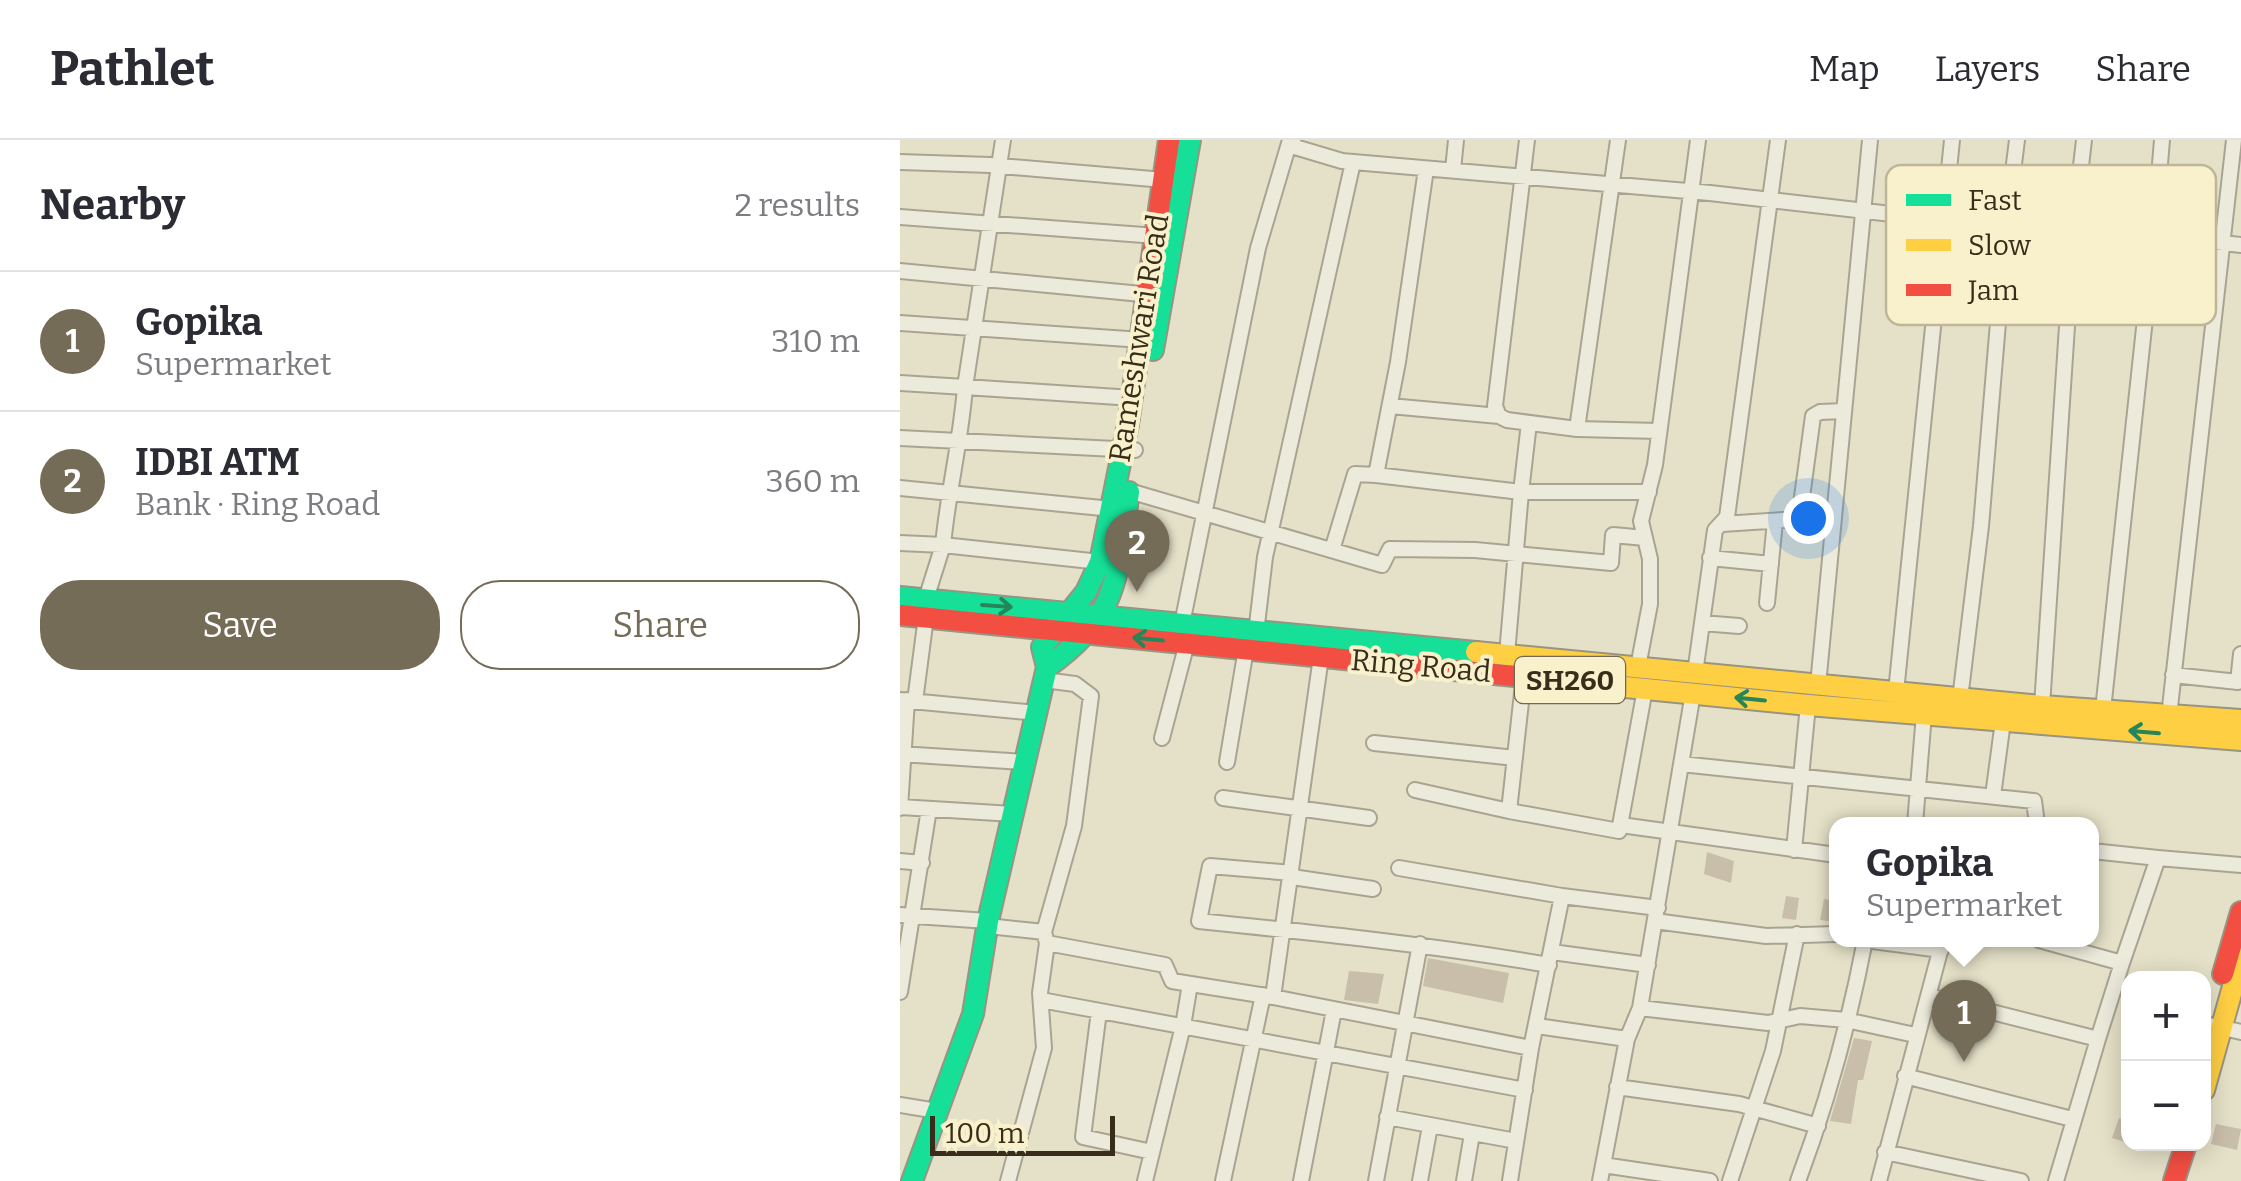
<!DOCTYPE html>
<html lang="en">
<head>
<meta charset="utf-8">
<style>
	:root { --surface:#fff; --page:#f2f2f3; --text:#2b2b33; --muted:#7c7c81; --line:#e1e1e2; --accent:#756c57 }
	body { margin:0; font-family:Bitter,serif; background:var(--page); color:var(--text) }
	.controls { position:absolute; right:30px; bottom:30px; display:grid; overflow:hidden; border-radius:20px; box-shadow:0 5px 25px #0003 }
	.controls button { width:90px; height:90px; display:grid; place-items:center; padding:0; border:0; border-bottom:2px solid var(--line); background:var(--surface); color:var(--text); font:50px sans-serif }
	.scale { position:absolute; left:30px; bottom:25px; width:185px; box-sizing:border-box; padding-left:10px; border:5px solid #382d1a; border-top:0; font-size:28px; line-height:35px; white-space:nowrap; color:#382d1a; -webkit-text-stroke:8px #f8f1cc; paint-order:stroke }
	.you { position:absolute; left:908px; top:378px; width:35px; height:35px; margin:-25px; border:8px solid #fff; border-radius:50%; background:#1a73e8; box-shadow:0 0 0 15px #1a73e833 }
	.badge { display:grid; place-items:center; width:65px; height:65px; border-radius:50%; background:var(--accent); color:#fff; font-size:32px; font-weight:700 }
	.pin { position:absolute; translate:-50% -82px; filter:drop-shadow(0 2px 5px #0008) }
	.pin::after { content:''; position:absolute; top:52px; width:35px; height:30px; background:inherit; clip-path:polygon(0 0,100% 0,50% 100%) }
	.popup { position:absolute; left:929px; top:677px; width:270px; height:130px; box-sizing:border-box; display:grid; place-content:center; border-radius:20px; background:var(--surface); filter:drop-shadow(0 2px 8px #0005); font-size:32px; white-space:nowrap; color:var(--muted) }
	.popup b { font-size:38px; color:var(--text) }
	.popup::after { content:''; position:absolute; left:50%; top:100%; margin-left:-20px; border:20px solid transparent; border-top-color:var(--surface) }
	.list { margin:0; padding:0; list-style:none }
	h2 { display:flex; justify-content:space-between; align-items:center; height:130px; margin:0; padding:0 40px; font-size:42px }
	h2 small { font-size:32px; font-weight:400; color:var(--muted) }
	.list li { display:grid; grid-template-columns:65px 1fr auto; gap:30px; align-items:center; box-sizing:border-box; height:140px; padding:0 40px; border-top:2px solid var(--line) }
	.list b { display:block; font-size:38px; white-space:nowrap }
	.list p { margin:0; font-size:32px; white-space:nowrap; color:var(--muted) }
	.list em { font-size:32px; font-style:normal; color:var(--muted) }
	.actions { display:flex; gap:20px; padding:30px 40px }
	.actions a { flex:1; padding:22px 0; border:2px solid var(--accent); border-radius:40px; text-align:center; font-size:35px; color:var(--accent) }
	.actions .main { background:var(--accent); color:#fff }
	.map { position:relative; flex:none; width:1341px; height:1041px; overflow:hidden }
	header { display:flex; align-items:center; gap:60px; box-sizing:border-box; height:140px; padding:0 50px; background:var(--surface); border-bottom:2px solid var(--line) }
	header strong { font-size:48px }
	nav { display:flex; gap:55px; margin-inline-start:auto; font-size:35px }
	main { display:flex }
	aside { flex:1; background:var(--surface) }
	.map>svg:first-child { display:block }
	.building { fill:#c9bea9 }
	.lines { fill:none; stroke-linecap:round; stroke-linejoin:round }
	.street-casing { stroke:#a9a492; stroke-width:18 }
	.fast-casing { stroke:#999382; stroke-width:24 }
	.slow-casing { stroke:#999382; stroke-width:24 }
	.jam-casing { stroke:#999382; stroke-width:24 }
	.street { stroke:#eceadb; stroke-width:14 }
	.fast { stroke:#16e098; stroke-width:20 }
	.slow { stroke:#ffcf43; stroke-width:20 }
	.jam { stroke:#f24e42; stroke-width:20 }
	.oneway { stroke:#278659 }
	.labels { text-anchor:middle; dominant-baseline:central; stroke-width:8; stroke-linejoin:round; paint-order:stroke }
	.shield { fill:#f8f1cc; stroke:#72684f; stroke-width:2.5 }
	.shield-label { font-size:28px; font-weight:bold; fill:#382d1a }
	.street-label { font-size:30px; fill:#382d1a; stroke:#f8f1cc }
	.key { fill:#f8f1cc; stroke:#beb697; stroke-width:2.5 }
	.key-label { font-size:28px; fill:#382d1a }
</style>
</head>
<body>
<header>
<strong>Pathlet</strong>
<nav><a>Map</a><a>Layers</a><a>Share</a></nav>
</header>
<main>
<aside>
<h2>Nearby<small>2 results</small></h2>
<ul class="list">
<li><span class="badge">1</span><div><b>Gopika</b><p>Supermarket</p></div><em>310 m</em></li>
<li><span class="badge">2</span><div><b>IDBI ATM</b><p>Bank · Ring Road</p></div><em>360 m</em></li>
</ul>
<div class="actions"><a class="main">Save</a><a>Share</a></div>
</aside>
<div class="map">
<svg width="1341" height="1041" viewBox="0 0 1341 1041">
	<rect width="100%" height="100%" fill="#e5e1c8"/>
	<path class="building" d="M1207 106 1228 110 1227 118 1232 119 1230 130 1203 124Z
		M807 712 834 721 831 743 804 734Z
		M886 756 899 758 896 780 882 778Z
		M924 759 936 761V782L920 780Z
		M528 818 609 833 603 863 523 846Z
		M449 831 484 834 478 864 444 860Z
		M954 898 972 901 963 940H958L951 984 930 981Z
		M1219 978 1228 981V1003L1212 998Z
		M1316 984 1341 989 1337 1010 1311 1004Z"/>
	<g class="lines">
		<defs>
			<path id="street" d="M392 0 395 7 442 21 810 53 1173 95H1254L1341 105
				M627 0 595 266 599 276 607 280 677 289 718 0
				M0 22 90 25 264 40
				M526 29 498 222 476 335 621 352 629 283
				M553 30 556 0
				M0 77 257 96
				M0 131 252 155
				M0 183 242 200
				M0 243 65 247 103 0
				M490 266 599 276
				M677 289 759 291
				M0 298 235 310
				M0 348 212 369
				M229 351 482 425 490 409 575 410 711 423 713 395 745 398
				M822 384 899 379 913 276 920 272 944 271
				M0 403 43 405C48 352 61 300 65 247L233 258
				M432 410 455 334 476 335
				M810 418 871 424
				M26 459 43 405 200 422
				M867 463 875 381
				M802 483 839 486
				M282 484 358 108 390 0
				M356 493 365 417 453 22
				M607 514 621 352H749
				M738 527 750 464V419L741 381 755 325 798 0
				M795 533 815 390 827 377 878 0
				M624 535 609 671 719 691 745 549
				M1273 535 1338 542 1341 514
				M918 545 970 0
				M996 552 1052 0
				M1060 559 1081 386 1106 87 1117 0
				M0 560 137 573
				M15 561 26 477
				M1142 566 1173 95 1184 0
				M1203 570 1254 95 1262 0
				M1269 576 1334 0
				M262 598 287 503
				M474 603 615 618
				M0 614 124 622
				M327 622 346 509
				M781 624 1134 661 1137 684
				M515 650 609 671
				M1093 656 1103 581
				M323 658 469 678
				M0 667 113 674
				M0 668 7 560
				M1015 684 1024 574
				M721 685 936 715
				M894 710 908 565
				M1192 711 1258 718
				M0 721 22 723
				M499 728 662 756 758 768
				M392 733 310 726 299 781C416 793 533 805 649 825
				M392 737 473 749
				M0 775 88 781
				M755 781 866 796 936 794
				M88 786 144 792 147 803 140 853 144 908 108 1041
				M144 792 174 686 191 556 175 544 144 540
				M147 803 265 825 272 841 373 857 631 908
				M652 812 748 825
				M1222 823 1258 718 1341 725
				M0 852 29 669
				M1029 856 1198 899 1222 823 1139 800
				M373 857 421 517
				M141 860 625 950
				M740 868 868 883 900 876 946 880 1015 895
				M199 871 183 997 252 1012
				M1309 885 1341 892
				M637 886 727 899
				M1005 936 1172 979
				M717 947 839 964 918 986
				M0 965 37 971
				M487 977 616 1001
				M985 1012 1121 1041
				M703 1025 810 1041
				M245 1041 283 886 290 844
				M323 1041 363 855
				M401 1041 434 870
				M476 1041 520 804
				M520 1041 530 986
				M564 1041 572 994
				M610 1041 631 908 662 756
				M700 1041 727 899 740 868 793 553
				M830 1041 873 911 897 794
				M898 1041C926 966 950 879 965 800L1041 810
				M979 1041 1043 800
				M1156 1041 1198 899"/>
			<path id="fast" d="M253 210 290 0
				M0 457 576 512
				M147 527C222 474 216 435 229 352
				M12 1041 73 874 88 781 147 527 142 507 186 452 200 422 228 284"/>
			<path id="slow" d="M576 512 1142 566 1341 580
				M644 539 908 565 1341 600
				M1304 950 1341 818"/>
			<path id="jam" d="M228 284 269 0
				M0 475 644 539
				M1323 834 1341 772
				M1274 1041 1286 1004"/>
		</defs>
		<use href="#street" class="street-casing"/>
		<use href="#fast" class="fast-casing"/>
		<use href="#slow" class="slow-casing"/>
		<use href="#jam" class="jam-casing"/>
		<use href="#street" class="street"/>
		<use href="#fast" class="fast"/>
		<use href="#slow" class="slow"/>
		<use href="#jam" class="jam"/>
	</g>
	<defs><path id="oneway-shaft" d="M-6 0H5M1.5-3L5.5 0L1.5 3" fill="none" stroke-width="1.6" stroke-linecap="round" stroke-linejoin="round" transform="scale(2.5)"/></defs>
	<g class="oneway">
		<use href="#oneway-shaft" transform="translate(97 466) rotate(4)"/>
		<use href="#oneway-shaft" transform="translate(248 499) rotate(-174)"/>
		<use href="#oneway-shaft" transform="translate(850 559) rotate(-174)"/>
		<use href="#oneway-shaft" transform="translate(1244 592) rotate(-175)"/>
	</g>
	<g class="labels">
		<rect class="shield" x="615" y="517" width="110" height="46" rx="8"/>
		<g class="shield-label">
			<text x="670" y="540">SH260</text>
		</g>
		<g class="street-label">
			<text transform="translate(239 198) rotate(-81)">Rameshwari Road</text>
			<text transform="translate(521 526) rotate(5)">Ring Road</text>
		</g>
	</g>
	<rect x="986" y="25" width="330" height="160" rx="15" class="key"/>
	<rect x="1006" y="54" width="45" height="12" fill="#16e098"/>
	<rect x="1006" y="99" width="45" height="12" fill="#ffcf43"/>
	<rect x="1006" y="144" width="45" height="12" fill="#f24e42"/>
	<g class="key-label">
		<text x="1068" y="70">Fast</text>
		<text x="1068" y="115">Slow</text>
		<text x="1068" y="160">Jam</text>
	</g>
</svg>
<div class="controls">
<button>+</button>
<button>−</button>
</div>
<div class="scale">100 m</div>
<div class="you"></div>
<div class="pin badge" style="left:1064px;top:922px">1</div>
<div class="popup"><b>Gopika</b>Supermarket</div>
<div class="pin badge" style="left:237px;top:452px">2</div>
</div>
</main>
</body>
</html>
